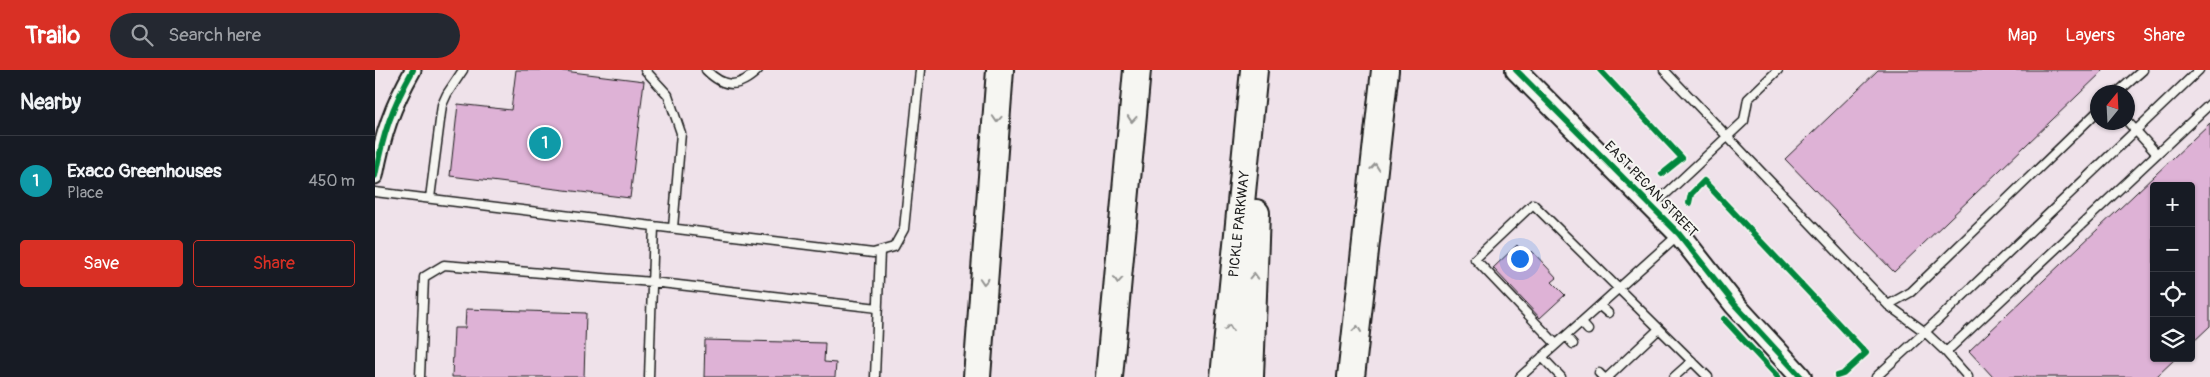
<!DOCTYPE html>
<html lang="en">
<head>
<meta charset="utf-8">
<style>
	:root { --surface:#171b24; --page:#242831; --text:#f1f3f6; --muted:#9ea1a6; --line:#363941; --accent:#d93025 }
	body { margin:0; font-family:Pangolin,sans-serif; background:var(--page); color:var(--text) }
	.controls { position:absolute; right:15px; bottom:15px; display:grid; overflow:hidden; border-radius:5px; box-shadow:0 1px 4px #0004 }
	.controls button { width:45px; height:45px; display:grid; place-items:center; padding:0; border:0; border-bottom:1px solid var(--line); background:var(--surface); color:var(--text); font:25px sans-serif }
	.compass { position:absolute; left:1715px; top:15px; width:45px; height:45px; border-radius:50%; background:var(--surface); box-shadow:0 1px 4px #0004; rotate:18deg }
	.you { position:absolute; left:1144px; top:188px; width:18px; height:18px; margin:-12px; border:4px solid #fff; border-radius:50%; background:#1a73e8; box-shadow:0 0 0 8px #1a73e833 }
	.badge { display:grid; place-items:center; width:32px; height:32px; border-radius:50%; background:var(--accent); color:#fff; font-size:16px; font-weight:700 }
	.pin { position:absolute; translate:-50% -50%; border:2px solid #fff; box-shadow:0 1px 5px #0006 }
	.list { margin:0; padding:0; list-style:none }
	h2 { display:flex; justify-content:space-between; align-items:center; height:65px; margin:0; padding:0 20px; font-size:21px }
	h2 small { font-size:16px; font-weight:400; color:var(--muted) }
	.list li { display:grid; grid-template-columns:32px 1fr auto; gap:15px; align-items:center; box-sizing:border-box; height:90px; padding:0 20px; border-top:1px solid var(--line) }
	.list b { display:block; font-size:19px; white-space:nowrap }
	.list p { margin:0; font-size:16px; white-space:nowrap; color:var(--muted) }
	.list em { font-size:16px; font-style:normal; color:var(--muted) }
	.actions { display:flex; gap:10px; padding:15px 20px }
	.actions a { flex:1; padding:11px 0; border:1px solid var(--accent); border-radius:5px; text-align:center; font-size:18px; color:var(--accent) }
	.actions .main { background:var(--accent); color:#fff }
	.icon { flex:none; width:28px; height:28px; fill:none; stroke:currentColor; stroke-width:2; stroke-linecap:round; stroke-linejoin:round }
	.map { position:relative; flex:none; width:1835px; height:307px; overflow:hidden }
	header { display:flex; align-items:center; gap:30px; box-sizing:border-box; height:70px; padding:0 25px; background:var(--accent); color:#fff }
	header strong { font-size:24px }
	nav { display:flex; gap:28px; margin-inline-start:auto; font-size:18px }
	.search { width:350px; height:45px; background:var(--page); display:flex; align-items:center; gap:12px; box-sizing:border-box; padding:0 18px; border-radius:28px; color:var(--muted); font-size:19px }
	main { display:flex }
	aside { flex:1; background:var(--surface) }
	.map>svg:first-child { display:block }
	.building { fill:#deb2d6; stroke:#1c1c1c }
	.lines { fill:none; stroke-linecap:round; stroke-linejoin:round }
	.lane-casing { stroke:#1c1c1c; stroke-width:11 }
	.street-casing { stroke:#1c1c1c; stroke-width:19 }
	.secondary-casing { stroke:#1c1c1c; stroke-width:24 }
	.highway-casing { stroke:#1c1c1c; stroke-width:30 }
	.lane { stroke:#f6f6f2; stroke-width:8 }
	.street { stroke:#f6f6f2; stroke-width:15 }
	.secondary { stroke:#f6f6f2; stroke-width:20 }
	.highway { stroke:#f6f6f2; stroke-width:26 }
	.cycleway-casing { stroke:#f6f6f2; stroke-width:9 }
	.cycleway { stroke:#00873e; stroke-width:6 }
	.oneway { stroke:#949492 }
	.labels { text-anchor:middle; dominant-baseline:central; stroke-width:4; stroke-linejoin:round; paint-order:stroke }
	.street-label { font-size:14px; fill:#1c1c1c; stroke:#f6f6f2 }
</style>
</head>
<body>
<header>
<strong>Trailo</strong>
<div class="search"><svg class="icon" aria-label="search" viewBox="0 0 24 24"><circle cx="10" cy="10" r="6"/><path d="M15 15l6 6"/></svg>Search here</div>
<nav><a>Map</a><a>Layers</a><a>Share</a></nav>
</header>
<main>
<aside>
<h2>Nearby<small></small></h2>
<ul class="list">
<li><span class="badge" style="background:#0f9aa8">1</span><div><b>Exaco Greenhouses</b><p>Place</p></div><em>450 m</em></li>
</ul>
<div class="actions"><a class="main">Save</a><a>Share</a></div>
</aside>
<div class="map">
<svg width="1835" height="307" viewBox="0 0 1835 307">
	<rect width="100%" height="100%" fill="#efe2ea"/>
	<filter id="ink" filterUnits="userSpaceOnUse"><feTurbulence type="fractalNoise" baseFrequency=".02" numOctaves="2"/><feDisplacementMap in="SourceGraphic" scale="10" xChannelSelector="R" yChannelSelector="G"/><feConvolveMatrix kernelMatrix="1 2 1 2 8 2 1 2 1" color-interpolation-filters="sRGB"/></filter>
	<g filter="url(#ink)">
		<path class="building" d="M141 0H181L269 11 255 128 75 106 83 34 136 40Z
			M1503 0H1729L1519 202 1410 89Z
			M1835 53V256L1816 274V116H1779V288H1801L1781 307H1618L1594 281Z
			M1142 175 1152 186 1157 181 1182 208 1177 212 1190 225 1165 248 1118 198Z
			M91 239 211 243 209 307H77L79 258H90Z
			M330 270 450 273 449 292 461 293 460 307H329Z"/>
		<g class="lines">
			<defs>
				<path id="lane" d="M270 0 293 25 306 63 298 158
					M331 0C350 19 364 18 383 0
					M1289 0 1513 235 1550 262 1824 0
					M1743 22 1768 0
					M1752 51 1782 84
					M0 122 498 183 519 177 529 159 545 0
					M55 128 67 35 72 24 88 0
					M1277 137 1369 51 1373 29 1403 0
					M1513 235 1536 222 1722 42
					M1225 236 1233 243
					M1206 252 1213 260
					M1191 266 1198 274
					M1181 274 1100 189 1158 134 1333 307
					M1167 287 1186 307
					M1224 303 1228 307
					M45 307 49 207 69 195 277 212 503 238
					M274 307 279 156
					M500 307 505 181
					M1145 307 1303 165
					M1233 307 1284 259
					M1299 307 1317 291
					M1501 307 1550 262 1571 282
					M1593 307 1571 282 1835 34"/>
				<path id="street" d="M0 106C8 64 17 37 38 0"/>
				<path id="secondary" d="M1141 0 1304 164 1360 235 1426 307"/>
				<path id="highway" d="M602 307 625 0
					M734 307 762 0
					M849 307 879 0
					M875 307 881 143
					M976 307 1010 0"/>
			</defs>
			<use href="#lane" class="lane-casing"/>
			<use href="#street" class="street-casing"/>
			<use href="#secondary" class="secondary-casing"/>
			<use href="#highway" class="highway-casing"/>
			<use href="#lane" class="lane"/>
			<use href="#street" class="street"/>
			<use href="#secondary" class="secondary"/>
			<use href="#highway" class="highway"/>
			<defs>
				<path id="cycleway" d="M1141 0 1304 164 1360 235 1426 307
					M1225 0 1307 88 1287 104
					M0 106C8 64 17 37 38 0
					M1314 133 1316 124 1329 111 1491 283 1468 304 1462 306
					M1349 249 1403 307"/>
			</defs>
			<use href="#cycleway" class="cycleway-casing"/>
			<use href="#cycleway" class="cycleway"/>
		</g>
		<defs><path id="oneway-chevron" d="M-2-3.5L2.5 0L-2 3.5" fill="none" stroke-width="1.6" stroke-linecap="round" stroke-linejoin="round" transform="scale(1.25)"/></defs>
		<g class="oneway">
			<use href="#oneway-chevron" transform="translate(622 49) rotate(94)"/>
			<use href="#oneway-chevron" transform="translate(757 49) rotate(95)"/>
			<use href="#oneway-chevron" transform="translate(1000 97) rotate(-84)"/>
			<use href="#oneway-chevron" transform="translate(879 206) rotate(-88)"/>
			<use href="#oneway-chevron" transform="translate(743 210) rotate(95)"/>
			<use href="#oneway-chevron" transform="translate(609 211) rotate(94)"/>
			<use href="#oneway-chevron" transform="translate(854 258) rotate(-84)"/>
			<use href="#oneway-chevron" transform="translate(982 259) rotate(-84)"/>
		</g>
	</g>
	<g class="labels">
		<g class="street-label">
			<text transform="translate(1276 119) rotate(46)">EAST PECAN STREET</text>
			<text transform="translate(864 154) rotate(-84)">PICKLE PARKWAY</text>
		</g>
	</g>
</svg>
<div class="controls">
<button>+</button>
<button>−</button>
<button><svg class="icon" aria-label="locate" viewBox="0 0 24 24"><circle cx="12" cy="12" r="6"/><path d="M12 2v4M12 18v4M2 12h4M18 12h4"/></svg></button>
<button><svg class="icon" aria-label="layers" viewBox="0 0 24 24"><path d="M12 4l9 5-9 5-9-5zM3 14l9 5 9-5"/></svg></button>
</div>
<svg class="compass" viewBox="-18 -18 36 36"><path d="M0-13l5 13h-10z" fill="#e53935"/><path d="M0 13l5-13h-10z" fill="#9ea1a6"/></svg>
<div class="you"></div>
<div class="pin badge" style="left:170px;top:73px;background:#0f9aa8">1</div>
</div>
</main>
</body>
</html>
